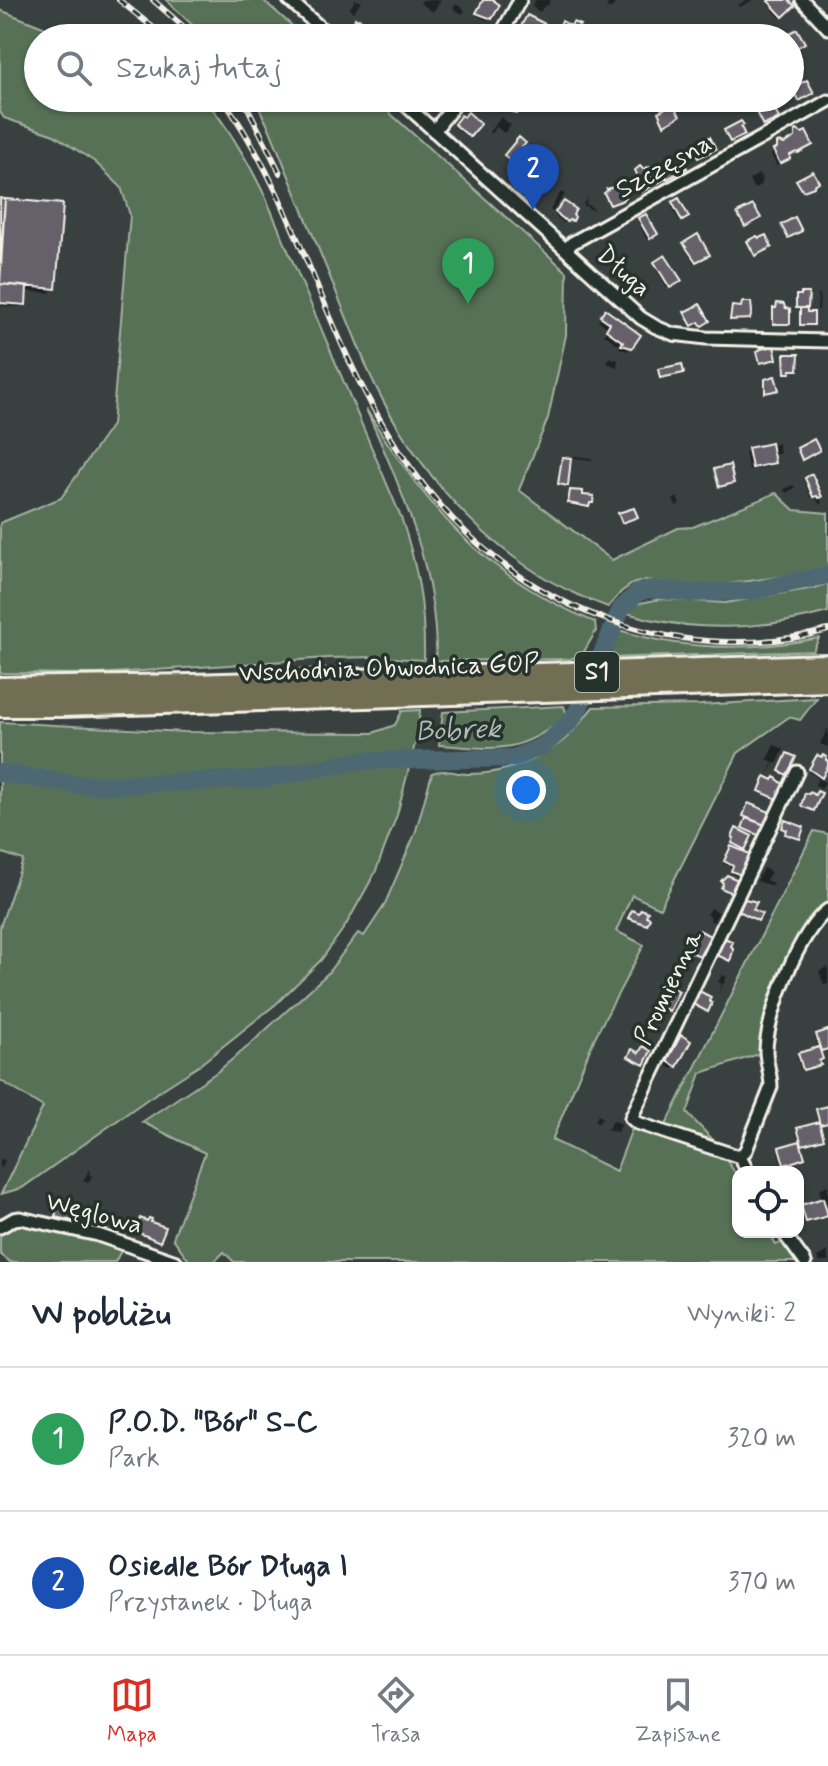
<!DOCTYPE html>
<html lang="pl">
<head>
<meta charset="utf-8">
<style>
	:root { --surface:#fff; --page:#f6f6f7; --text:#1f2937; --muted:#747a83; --line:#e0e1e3; --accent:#d93025 }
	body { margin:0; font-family:Mynerve,sans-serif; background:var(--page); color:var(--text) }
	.controls { position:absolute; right:24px; bottom:24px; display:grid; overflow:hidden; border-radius:16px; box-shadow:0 2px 6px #0004 }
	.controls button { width:72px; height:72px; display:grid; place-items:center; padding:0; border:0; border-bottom:2px solid var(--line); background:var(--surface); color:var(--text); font:40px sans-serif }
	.you { position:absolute; left:526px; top:790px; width:28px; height:28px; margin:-20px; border:6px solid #fff; border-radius:50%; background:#1a73e8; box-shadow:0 0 0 12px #1a73e833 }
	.badge { display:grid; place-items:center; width:52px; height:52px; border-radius:50%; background:var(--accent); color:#fff; font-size:26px; font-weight:700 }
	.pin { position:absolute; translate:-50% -66px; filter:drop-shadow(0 2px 4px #0008) }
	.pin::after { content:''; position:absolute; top:42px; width:28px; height:24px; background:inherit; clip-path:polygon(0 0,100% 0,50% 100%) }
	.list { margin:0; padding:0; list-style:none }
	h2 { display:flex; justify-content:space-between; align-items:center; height:104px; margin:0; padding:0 32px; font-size:34px }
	h2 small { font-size:26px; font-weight:400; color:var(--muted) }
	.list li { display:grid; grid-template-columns:52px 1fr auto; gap:24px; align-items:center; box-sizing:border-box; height:144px; padding:0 32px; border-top:2px solid var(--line) }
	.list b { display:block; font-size:30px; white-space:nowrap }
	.list p { margin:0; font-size:26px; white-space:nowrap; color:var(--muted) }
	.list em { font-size:26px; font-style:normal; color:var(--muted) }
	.icon { flex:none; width:44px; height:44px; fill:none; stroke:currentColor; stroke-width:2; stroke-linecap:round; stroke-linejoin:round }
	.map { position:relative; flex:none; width:828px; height:1262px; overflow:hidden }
	.search { position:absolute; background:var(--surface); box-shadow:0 2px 6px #0004; left:24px; right:24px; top:24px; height:88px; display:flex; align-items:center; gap:20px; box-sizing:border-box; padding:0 28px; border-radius:44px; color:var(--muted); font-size:30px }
	.sheet { height:392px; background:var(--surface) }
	nav { display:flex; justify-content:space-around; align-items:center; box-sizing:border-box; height:112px; border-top:2px solid var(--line); background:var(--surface); font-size:22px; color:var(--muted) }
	nav a { display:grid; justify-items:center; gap:4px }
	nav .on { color:var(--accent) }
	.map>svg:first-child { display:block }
	.green { fill:#567157; stroke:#a5b1a0; stroke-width:2 }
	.shadow { fill:#0007 }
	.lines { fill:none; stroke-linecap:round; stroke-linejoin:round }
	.river { stroke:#4d6872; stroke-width:18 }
	.building { fill:#65606b; stroke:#f4f1e8; stroke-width:2 }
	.street-casing { stroke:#f4f1e8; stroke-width:17 }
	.highway-casing { stroke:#f4f1e8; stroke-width:26 }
	.street { stroke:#26332d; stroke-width:11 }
	.highway { stroke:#726e52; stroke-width:20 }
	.rail-casing { stroke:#f4f1e8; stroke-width:6 }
	.rail { stroke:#26332d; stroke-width:3; stroke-dasharray:9; stroke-linecap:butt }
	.labels { text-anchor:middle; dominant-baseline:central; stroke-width:7; stroke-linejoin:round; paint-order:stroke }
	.shield { fill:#26332d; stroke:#b6b8b0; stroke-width:2 }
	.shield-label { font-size:24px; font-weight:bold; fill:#f4f1e8 }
	.street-label { font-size:26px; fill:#f4f1e8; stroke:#26332d }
	.water-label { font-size:28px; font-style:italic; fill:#b1bab9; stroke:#26332d }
</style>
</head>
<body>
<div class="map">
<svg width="828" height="1262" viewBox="0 0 828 1262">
	<rect width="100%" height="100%" fill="#394040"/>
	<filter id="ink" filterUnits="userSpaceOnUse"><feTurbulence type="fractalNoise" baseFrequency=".0125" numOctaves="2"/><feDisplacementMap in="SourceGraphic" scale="16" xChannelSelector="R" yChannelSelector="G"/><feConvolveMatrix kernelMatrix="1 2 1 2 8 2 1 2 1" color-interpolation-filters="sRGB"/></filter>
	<g filter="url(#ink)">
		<path class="green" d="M166 0H263L306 38H206Z
			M0 10 43 27 61 38H38V98H204C229 128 248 161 265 196L401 517C418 568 425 607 424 660L377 657 328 658 98 674 0 673V523L61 498 112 425 130 215 121 187 95 162 54 135 4 118 0 112Z
			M254 98H373L567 272 566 335 548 418 519 490 612 560 678 528 693 527 776 493 794 510 828 513V567L794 575 727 584 693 586 646 580 632 584 621 592 608 607C589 600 570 592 552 582 470 536 406 454 368 370L270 130Z
			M366 409C427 508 484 577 595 622L596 631 582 655 570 659 436 661C437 567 403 494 366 409Z
			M828 583V612C763 630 692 633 627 613L636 604 660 599 725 603 815 588Z
			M619 630C685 651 752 651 819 638L813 651 608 658Z
			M817 698 800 720 789 717 738 753 660 908 632 895 616 931 644 945 595 1037 552 1140 616 1171 633 1126 724 1156 738 1177V1232H769L776 1245 794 1237 813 1262H234L224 1252 214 1262H190L173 1238 205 1153 142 1122 217 1072 246 1048 327 974 358 933 364 936 384 906 415 834 432 773C445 768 456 774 470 774 503 774 538 761 564 740 575 731 584 718 593 707L700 705Z
			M564 706 567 715C551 730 526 745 504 747 483 750 459 746 439 745L443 712Z
			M420 710 418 732 397 815 375 873 346 925 321 960 276 1004 197 1067 149 1098 22 1188 1 1194 43 1107 0 1080V927L23 860 0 852V722L184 732 373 733 395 725 402 711Z
			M814 831 828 834V905L817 909 767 1013 762 1053 701 1073 687 1113 716 1143 708 1144 666 1125Z
			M17 1221 122 1249 115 1262H10L0 1254V1230Z"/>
		<path class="shadow" d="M355 0 362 1 353 12 349 9Z
			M422 0H441L433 12 420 3Z
			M484 0H491L497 6 488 21 476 15Z
			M535 0H551L548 5 544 6 540 12 532 7Z
			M610 0H618L611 9 606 7Z
			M746 0H753L740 7 738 5Z
			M772 0H786L792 6 780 18 768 4Z
			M456 4 465 10 462 14 453 9Z
			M395 21 402 26 400 30 395 27 393 29 391 27Z
			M561 25 575 30 580 38H575L565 32 561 37 556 33Z
			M666 30 671 33 675 30 673 34 678 38H660Z
			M743 98H746L748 103 735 111 731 105Z
			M501 117 511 125 504 133 496 127 491 134 489 132Z
			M461 118 478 124 467 137 453 126Z
			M797 133 811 145 789 157 786 161 777 166 771 155 774 152V148L778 144 784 147 792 141V138Z
			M662 162 666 169 668 167 674 168 664 178 639 192 633 181 637 178 634 173 640 169 648 172Z
			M759 174 763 180 761 181 762 184 754 189 749 180Z
			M561 192 565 194 553 212 550 210Z
			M589 195 586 204 594 209 592 210 583 205Z
			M0 200 61 206 54 288 49 293 25 291 24 304 20 307 0 306Z
			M673 204 685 219 679 221 671 205Z
			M563 207 571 220 564 223 555 216Z
			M639 220 653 236 647 240 638 222Z
			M684 244 705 257 694 263 683 246Z
			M656 263 678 282 667 288 654 265Z
			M818 294H820L819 310H817Z
			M605 311 630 347 627 351 619 348 620 346 604 334 608 328 598 320Z
			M609 357 618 360 617 367 607 363Z
			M778 443 780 453 771 456 773 463 770 466 749 470 745 453 749 450 769 448 772 445Z
			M574 456 592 458V460L574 458Z
			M811 477 822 503 820 505 815 497 811 498 804 481Z
			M793 485 795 488 786 493 784 489Z
			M570 492 591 502 585 508 567 505Z
			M677 497 680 504 676 506 673 500Z
			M828 728V747L820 744Z
			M774 745 784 749 777 764 774 763 767 776 773 762 767 759Z
			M815 759 821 776 819 778 825 782 821 788 815 785 818 778 809 772Z
			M742 830 751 834 740 852 739 874 737 876 730 873 732 868 723 863 733 846 732 845 734 841 731 839 735 833H741Z
			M763 868 771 872 766 880 773 883 772 886 757 881Z
			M744 903 757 920 755 921 739 913Z
			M711 908 719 912 713 922 710 920 711 917 706 914Z
			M828 967V984L824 985 819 971Z
			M722 975 727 977 718 994 722 984 718 982Z
			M670 988 668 1010 666 1012 653 1004 655 1000 664 1004Z
			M828 1032V1049L819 1052 818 1065 801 1071 797 1057 818 1049 815 1037Z
			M678 1041 676 1066 673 1069 665 1065Z
			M828 1108V1123L818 1126 820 1140 800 1146 803 1158 782 1166 778 1151 799 1143 796 1132 818 1124 815 1113Z
			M598 1115 602 1117 599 1123 595 1121Z
			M613 1120 622 1124 617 1132 607 1130Z
			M0 1159 5 1160 2 1168 0 1167Z
			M89 1170H91L89 1175 92 1176 88 1183 83 1181Z
			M828 1185V1202L823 1204 824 1217 805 1223 800 1208 822 1201 819 1189Z
			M828 1251V1262H819L817 1257Z"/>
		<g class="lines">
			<path class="river" d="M0 773 79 785H107L262 779 358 761 514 758 543 746 570 722 578 710 621 609 636 594 644 590 653 589 690 593 752 591 828 575"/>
		</g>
		<path class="building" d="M483 0H493L500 5 492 19 476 13Z
			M769 0H789L795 6 783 17 768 1Z
			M527 15 545 24 543 27 541 26 536 36 537 38H533L519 30Z
			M355 18 357 20 359 18 368 26 372 22 379 29 371 38H356L351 34 352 32 351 30Z
			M562 21 571 26 573 22 580 25 577 29 585 34 583 38H579L567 31 565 36 556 31Z
			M797 29 805 43 795 49 797 52 793 55 790 50V38L783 37Z
			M807 80 814 93 799 101 791 88Z
			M507 98H526L517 114 503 106Z
			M774 102 778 108 775 111 779 118 763 126 756 112Z
			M673 104 680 116 664 125 658 112Z
			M468 112 481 124 470 137 454 124 461 115 464 117Z
			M741 121 744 125 741 127 745 135 730 142 724 130Z
			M797 130 802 133 806 131 813 145 798 153 796 152 790 155V159L780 164 773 150 777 148V143L780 142 784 144 795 137V132Z
			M519 137 526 143 510 161 504 155Z
			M710 137 716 149 698 158 692 147Z
			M683 160 687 168 667 179 663 171 668 169 666 166 673 162 674 165Z
			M659 163 667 178 656 184 648 168Z
			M640 166 643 169 647 167 656 184 641 192 633 178 637 175 635 170Z
			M813 171 819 182 814 185V187L803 191 796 180Z
			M620 185 626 197 621 201 610 205 604 193 608 190 607 189Z
			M0 198 5 199 0 263Z
			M679 198 689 217 682 221 672 202Z
			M5 199 63 204 56 289 0 284Z
			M564 201 576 209 573 215 575 217 573 221 569 220 567 222 555 212Z
			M753 205 761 218 745 227 737 213Z
			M646 214 658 234 650 239 638 218Z
			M795 217 802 231 788 238 781 225Z
			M698 234 710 255 696 262 683 243Z
			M766 235 772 247 755 256 747 241 757 236 759 238Z
			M665 255 682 281 670 288 654 262Z
			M0 284 27 287 26 305 0 303Z
			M801 293H809L808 308H796V295H801Z
			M742 302H751L752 312 750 319 730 320 732 306 741 307Z
			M777 303 784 304 785 308 790 309V324H773V308H776Z
			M700 304 710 321 702 326 699 322 692 326 684 312Z
			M800 308H807V312H814V325H800Z
			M605 309 641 335 632 348 621 345 623 342 606 330 610 323 600 316Z
			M774 346 777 359 760 363 757 352 761 349Z
			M784 354H799L798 370H791L790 373H785Z
			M682 364 684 373 660 378 658 369Z
			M775 376 779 390 765 393V379Z
			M814 439 820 450 802 460 797 448Z
			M771 443 775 463 752 468 748 448Z
			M562 457 571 458 568 486 558 484Z
			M730 465 734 483 719 487 714 469Z
			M812 474 822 497 819 498 817 496 813 497 805 478Z
			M570 490 583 491V495L594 496 593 503H590L589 507 568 503Z
			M634 508 638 517 622 523 618 513Z
			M787 753 796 757 787 775 779 771Z
			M817 755 822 757 823 755 827 757 826 760 828 761V766L822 778 809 769Z
			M765 776 773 780 775 777 783 784 777 799 759 791Z
			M817 791 822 793 814 811 801 806 805 793 809 794 810 792 815 795Z
			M748 803 770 812 765 825 743 816Z
			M746 818 765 825 760 836 742 828Z
			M785 820 804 827 800 839 785 834 787 830 782 828Z
			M736 828 752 836 745 850 732 843 734 838 732 837Z
			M731 846 750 854 741 875 731 871 733 866 724 861Z
			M727 875 738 880 732 893 721 888 723 883 721 881Z
			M745 899 757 902 753 909 762 914 758 921 739 911Z
			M641 909 648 912 646 916 650 918 647 925 628 918 632 910 639 913Z
			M699 930 710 936 700 956 688 951 691 945 689 943 692 938 694 939Z
			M725 938 733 942 731 946 733 948V951L730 961 717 955Z
			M669 986 679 991 669 1011 653 1002 656 996 665 1002 668 996 666 992Z
			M699 991 711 997 709 1001 712 1003 708 1012 693 1004Z
			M828 1030V1049L821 1051 816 1034Z
			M681 1035 691 1041 677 1067 667 1061Z
			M643 1046 651 1051 644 1065 628 1057 632 1049 639 1053Z
			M819 1047 823 1059 819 1061 821 1065 803 1070 798 1053Z
			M828 1106V1123L820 1125 816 1109Z
			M819 1122 824 1139 802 1145 797 1128Z
			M800 1141 805 1158 784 1165 779 1147Z
			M823 1198 828 1216 806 1222 801 1205Z
			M58 1202 80 1207 77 1222 55 1217Z
			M140 1218 147 1221 149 1218 152 1219 151 1222 166 1227 160 1242 135 1231Z"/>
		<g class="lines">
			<defs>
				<path id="street" d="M289 0 332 38
					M802 0 828 28
					M499 38 520 0
					M398 98 641 318 656 327 673 334 706 338 828 341
					M434 131 460 98
					M566 250 572 243 828 101
					M740 1157 637 1123 631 1118 797 772
					M748 1172 740 1157 746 1150 771 1087C771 1074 766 1063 766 1050 767 1014 799 931 828 910
					M0 1227 14 1219 20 1218 98 1235 176 1262
					M783 1232 805 1262"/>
				<path id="highway" d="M0 688 190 685 828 665
					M0 706H60L366 697 828 681"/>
			</defs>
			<use href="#street" class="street-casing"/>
			<use href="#highway" class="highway-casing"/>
			<use href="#street" class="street"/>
			<use href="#highway" class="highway"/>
			<defs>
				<path id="rail" d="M119 0 166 38
					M153 0 196 38
					M222 98C279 177 308 270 348 358 404 479 483 579 614 622 682 645 759 649 828 630
					M243 98 280 173"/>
			</defs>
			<use href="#rail" class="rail-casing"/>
			<use href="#rail" class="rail"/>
		</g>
	</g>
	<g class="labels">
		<rect class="shield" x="575" y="652" width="44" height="40" rx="6"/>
		<g class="shield-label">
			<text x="597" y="672">S1</text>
		</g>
		<g class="street-label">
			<text transform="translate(664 167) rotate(-29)">Szczęsna</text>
			<text transform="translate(623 272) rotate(42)">Długa</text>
			<text transform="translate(389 669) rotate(-2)">Wschodnia Obwodnica GOP</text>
			<text transform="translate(669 988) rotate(-64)">Promienna</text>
			<text transform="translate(94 1214) rotate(15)">Węglowa</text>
		</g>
		<g class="water-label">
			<text transform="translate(458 731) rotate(-2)">Bobrek</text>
		</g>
	</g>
</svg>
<div class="controls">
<button><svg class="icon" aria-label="locate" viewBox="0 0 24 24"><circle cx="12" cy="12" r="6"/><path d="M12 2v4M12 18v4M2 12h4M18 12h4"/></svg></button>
</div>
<div class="you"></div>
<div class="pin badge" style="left:468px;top:304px;background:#2e9e5b">1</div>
<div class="pin badge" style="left:533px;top:210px;background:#1a4fb4">2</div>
<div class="search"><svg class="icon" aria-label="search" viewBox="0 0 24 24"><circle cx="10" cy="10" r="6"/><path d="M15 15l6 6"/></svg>Szukaj tutaj</div>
</div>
<section class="sheet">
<h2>W pobliżu<small>Wyniki: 2</small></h2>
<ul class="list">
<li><span class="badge" style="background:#2e9e5b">1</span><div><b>P.O.D. &quot;Bór&quot; S-C</b><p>Park</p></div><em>320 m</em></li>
<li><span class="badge" style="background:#1a4fb4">2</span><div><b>Osiedle Bór Długa I</b><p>Przystanek · Długa</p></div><em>370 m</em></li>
</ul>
</section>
<nav>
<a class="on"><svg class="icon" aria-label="map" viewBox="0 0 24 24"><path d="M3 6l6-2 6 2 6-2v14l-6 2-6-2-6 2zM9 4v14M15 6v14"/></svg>Mapa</a>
<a><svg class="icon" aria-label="directions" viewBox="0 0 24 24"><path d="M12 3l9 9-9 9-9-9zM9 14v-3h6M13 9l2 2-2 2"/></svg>Trasa</a>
<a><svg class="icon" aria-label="saved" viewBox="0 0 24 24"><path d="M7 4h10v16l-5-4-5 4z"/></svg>Zapisane</a>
</nav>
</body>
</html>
